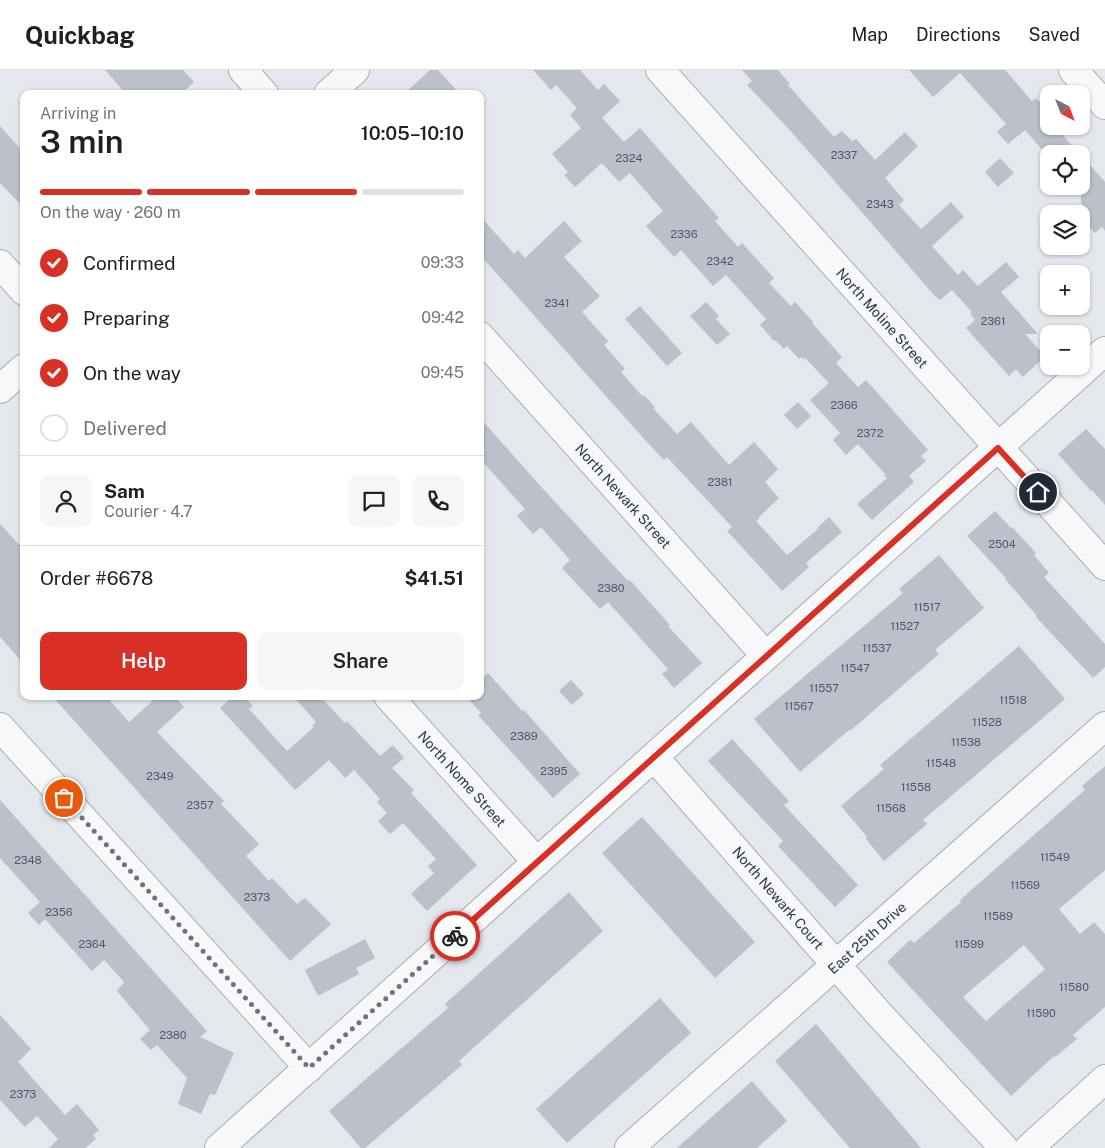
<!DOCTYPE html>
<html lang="en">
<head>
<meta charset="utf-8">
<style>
	:root { --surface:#fff; --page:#f6f6f6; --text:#202124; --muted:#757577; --line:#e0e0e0; --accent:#d93025 }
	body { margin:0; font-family:"Public Sans",sans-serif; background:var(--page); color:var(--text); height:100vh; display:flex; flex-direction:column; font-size:19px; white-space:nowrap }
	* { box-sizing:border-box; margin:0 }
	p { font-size:16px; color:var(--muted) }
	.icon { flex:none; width:28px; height:28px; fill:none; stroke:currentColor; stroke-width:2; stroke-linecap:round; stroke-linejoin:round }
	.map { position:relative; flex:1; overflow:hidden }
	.sheet { position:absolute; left:20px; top:20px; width:464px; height:610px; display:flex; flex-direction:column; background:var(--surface); border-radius:10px; box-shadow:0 1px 4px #0004 }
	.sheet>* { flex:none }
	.needle { width:32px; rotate:138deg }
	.tools { position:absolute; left:1040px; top:15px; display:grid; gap:10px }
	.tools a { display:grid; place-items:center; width:50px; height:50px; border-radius:10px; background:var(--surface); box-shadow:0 1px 4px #0004; font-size:25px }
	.pin { position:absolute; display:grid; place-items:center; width:42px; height:42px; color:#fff; margin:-21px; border:2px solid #fff; border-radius:50%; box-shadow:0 1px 5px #0007 }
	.courier { position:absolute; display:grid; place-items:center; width:50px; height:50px; margin:-25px; border:4px solid #d93025; border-radius:50%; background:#fff; color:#222; box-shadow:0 1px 6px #0007 }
	.headline em { font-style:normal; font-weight:600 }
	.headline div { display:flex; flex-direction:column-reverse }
	.headline { display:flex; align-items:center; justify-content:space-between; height:85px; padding:0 20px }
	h1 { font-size:32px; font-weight:600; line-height:38px }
	.bar { display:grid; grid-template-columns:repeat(4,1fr); gap:8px 5px; align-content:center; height:60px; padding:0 20px }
	.bar i { height:6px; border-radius:4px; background:var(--line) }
	.bar .current { background:var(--accent) }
	.bar p { grid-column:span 4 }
	.line { display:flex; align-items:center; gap:12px; padding:0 20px; border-top:1px solid var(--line) }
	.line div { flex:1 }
	.round { display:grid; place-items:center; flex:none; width:52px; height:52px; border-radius:10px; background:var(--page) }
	ol { padding:0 20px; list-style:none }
	li { display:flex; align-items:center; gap:15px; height:55px }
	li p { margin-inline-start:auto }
	li .icon { padding:5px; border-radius:50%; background:var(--accent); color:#fff; stroke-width:4 }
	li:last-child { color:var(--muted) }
	li i { width:28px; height:28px; border:2px solid var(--line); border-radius:50% }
	.cta { display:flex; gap:10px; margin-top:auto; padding:10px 20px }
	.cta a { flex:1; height:58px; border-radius:10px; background:var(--accent); color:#fff; font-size:20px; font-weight:600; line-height:58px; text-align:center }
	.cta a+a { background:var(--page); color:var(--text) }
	header { display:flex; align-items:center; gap:30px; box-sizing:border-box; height:70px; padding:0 25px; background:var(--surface); border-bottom:1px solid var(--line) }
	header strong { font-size:24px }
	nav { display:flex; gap:28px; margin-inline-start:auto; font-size:18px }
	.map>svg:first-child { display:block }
	.building { fill:#bbc0ca; fill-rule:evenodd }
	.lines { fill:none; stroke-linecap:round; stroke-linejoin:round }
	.minor-casing { stroke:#a9aeb7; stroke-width:30 }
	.minor { stroke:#f7f8fa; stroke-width:28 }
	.done { stroke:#6c737f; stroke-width:5; stroke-dasharray:0 9 }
	.route { stroke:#d93025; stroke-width:6 }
	.labels { text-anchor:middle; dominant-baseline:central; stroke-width:4; stroke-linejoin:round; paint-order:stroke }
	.number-label { font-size:11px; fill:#4f5766 }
	.street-label { font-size:14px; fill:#2b3445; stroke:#f4f6f9 }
</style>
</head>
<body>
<header>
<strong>Quickbag</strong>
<nav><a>Map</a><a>Directions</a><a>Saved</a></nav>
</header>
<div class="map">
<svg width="1105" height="1078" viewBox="0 0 1105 1078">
	<rect width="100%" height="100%" fill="#e4e7ec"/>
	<!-- building -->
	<g class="building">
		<path d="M105,0H183L194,12L181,24H126Z"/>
		<path d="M430,0H438L460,24H404Z"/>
		<path d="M533,0H580L598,20L604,14L620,31L602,48L624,72L640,58L719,148L715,151L738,177L742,173L774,208L769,213L791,236L795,232L813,252L812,253L842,287L836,293L858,317L866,310L928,380L921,386L926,391L909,406L914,412L872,450L857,434L887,408L884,405L885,404L858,374L846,385L833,370L840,363L810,330L829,313L805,288L803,289L801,287L799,289L787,276L784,279L775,270L774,271L760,255L766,249L726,205L713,216L681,180L674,187L646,156L663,141L630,103L619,112L602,93L575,117L564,105L568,102L552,84L581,58L570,45L577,38L556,15L551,20Z"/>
		<path d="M742,0H778L790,14L788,15L834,67L842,61L852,71L856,69L875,90L905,62L918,76L885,108L904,130L899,135L921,159L951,132L964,147L932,176L958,205L963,200L978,216L1006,192L1019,207L1001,222L1038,264H1025L1045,286L1023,307L1016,299L1009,306L966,258L975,250L970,244L972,242L952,220L940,230L934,225L832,108L786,56L747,15L752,11Z"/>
		<path d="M909,0H1005L1032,31L1036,28L1048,41L1044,45L1049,49V56H1055L1079,84H1046L1025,60L1008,74L997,62L1006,54L960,3L933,27Z"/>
		<path d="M0,56L24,83V138L0,113Z"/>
		<path d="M1081,85L1105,112V161L1102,157L1095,163L1082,149L1089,143L1081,133Z"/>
		<path d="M1000,88L1014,103L998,117L985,102Z"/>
		<path d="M480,146L514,184L518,180L525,188L564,151L582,171L564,187L600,226L582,242L608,271L604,275L625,299L621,302L642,326L644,325L655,337L653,338L677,364L691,352L729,395L754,372L778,399L765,412L779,428L758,448L759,449L756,451L787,485L818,459L817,458L829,447L842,462L806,493L809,497L782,521L727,461L732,457L667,387L664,390L646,371L480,185Z"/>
		<path d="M706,232L719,246L716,249L730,264L717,275L690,246Z"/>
		<path d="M640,236L682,283L667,296L625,249Z"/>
		<path d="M798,332L811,346L797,359L784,345Z"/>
		<path d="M480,348L535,410L628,511L630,510L670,555L668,556L702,593L674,618L662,604L668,599L608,532L600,539L562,498L570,490L541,457L533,464L517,446L525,439L480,389Z"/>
		<path d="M1086,359L1105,379V435L1092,420L1091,421L1058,384Z"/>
		<path d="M995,441L1011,458L1012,457L1036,483L1034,485L1049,503L1044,507L1105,574V597L1093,608L1036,547L1037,546L1005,509L1006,508L967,466Z"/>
		<path d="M0,454L24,480V594L0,567Z"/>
		<path d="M939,485L984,538L935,580L939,584L850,661L849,660L800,702L754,649L903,523L899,519Z"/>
		<path d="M1019,576L1065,629L923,750L927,754L884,791L866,769L867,767L841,736L884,699L880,695Z"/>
		<path d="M488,603L522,641L524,640L580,704L553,728L478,645L481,643L466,626H480V611Z"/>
		<path d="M571,610L584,624L572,635L559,621Z"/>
		<path d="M52,626H106L129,652L158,626H174L184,637L157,662L224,731L221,734L259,774L246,786L269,811L272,808L297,834L305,828L331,854L290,891Z"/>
		<path d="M233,626H244L253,636L249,639L287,681L314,657L312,656L316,652L293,626H320L345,653L347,651L380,686L393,675L404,688L392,698L414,720L411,723L477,795L427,841L411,824L434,803L428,796L436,789L403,753L390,764L378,751L387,743L377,732L380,729L354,700L345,708L329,690L295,720L220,638Z"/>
		<path d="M732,669L789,731L784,735L858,815L835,837L778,776L783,771L708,691Z"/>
		<path d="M1105,696V800L1059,839L1080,864L1094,852L1105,864V937L1073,965L1077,969L1055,987L1054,986L1011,1026L887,892L910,870L914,873L961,832L960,830L1085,720L1082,716ZM1024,875L1045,899L986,951L963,927Z"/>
		<path d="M0,730L207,961L200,967L234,983L215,1025L210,1024L201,1044L178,1034L187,1008L157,975L151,980L140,969L150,960L117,921L124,912L104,890L92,901L45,849L39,855L28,843L40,832L0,788Z"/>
		<path d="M642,747L755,872L715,908L602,783Z"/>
		<path d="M569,822L603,861L459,991L462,995L365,1078H361L329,1041L448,938L445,934Z"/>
		<path d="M365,869L375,888L356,898L359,904L318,926L305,900Z"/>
		<path d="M660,928L691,963L567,1073L536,1039Z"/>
		<path d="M0,945L31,979L18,992L65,1045L77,1034L99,1060L93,1065L96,1069L85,1078H49L58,1069L37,1046L25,1057L0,1030Z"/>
		<path d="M816,954L921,1078H850L775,991Z"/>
		<path d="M752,1011L787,1051L757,1078H677Z"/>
	</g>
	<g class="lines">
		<!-- minor casing -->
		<g class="minor-casing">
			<g id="minor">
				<path d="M243,0L264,24"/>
				<path d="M660,0L1105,496"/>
				<path d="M1073,0L1105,35"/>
				<path d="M328,24L355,0"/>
				<path d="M0,194L24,221"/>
				<path d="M480,266L766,586"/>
				<path d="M0,319L24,298"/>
				<path d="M388,626L537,792"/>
				<path d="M0,657L309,998"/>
				<path d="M654,687L879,944L1004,1078"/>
				<path d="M219,1078L1105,281"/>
				<path d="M629,1078L1105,656"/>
				<path d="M1029,1078L1105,1009"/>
			</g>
		</g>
		<!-- minor -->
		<use href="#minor" class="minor"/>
	</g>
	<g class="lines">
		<!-- done -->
		<path class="done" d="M64,728L309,998L455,866"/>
		<!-- route -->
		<path class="route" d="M455,866L998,378L1038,422"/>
	</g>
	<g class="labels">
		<!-- number labels -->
		<g class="number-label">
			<text x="844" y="85">2337</text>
			<text x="629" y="88">2324</text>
			<text x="880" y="134">2343</text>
			<text x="684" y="164">2336</text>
			<text x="720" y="191">2342</text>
			<text x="557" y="233">2341</text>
			<text x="993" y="251">2361</text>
			<text x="844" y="335">2366</text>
			<text x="870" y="363">2372</text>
			<text x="720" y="412">2381</text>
			<text x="1002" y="474">2504</text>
			<text x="611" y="518">2380</text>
			<text x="927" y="537">11517</text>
			<text x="905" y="556">11527</text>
			<text x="877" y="578">11537</text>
			<text x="855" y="598">11547</text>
			<text x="824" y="618">11557</text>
			<text x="1013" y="630">11518</text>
			<text x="799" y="636">11567</text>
			<text x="987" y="652">11528</text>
			<text x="524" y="666">2389</text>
			<text x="966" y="672">11538</text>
			<text x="941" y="693">11548</text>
			<text x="554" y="701">2395</text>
			<text x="160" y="706">2349</text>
			<text x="916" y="717">11558</text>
			<text x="200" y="735">2357</text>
			<text x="891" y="738">11568</text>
			<text x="1055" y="787">11549</text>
			<text x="28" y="790">2348</text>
			<text x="1025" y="815">11569</text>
			<text x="257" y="827">2373</text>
			<text x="59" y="842">2356</text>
			<text x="998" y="846">11589</text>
			<text x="92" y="874">2364</text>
			<text x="969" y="874">11599</text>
			<text x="1074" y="917">11580</text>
			<text x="1041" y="943">11590</text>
			<text x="173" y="965">2380</text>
			<text x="23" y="1024">2373</text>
		</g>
		<!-- street labels -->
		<g class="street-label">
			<text transform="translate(882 248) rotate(48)">North Moline Street</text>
			<text transform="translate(623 426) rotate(48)">North Newark Street</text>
			<text transform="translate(462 709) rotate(48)">North Nome Street</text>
			<text transform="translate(778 828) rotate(49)">North Newark Court</text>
			<text transform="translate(867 868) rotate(-42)">East 25th Drive</text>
		</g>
	</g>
</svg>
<div class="tools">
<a><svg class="needle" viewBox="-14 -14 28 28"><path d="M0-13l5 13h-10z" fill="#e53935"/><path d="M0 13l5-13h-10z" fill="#757577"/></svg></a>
<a><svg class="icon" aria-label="locate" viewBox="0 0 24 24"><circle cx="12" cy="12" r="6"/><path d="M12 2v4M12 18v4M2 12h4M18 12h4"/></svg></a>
<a><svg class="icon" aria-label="layers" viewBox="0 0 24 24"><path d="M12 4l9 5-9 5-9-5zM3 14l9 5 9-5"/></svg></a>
<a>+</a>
<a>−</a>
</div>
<div class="pin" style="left:64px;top:728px;background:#ea580c"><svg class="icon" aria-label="bag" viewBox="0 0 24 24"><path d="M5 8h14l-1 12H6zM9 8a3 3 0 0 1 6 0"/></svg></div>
<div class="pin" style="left:1038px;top:422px;background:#1f2937"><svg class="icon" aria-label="home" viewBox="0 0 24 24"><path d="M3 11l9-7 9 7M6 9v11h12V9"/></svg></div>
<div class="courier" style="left:455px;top:866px"><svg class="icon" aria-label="bike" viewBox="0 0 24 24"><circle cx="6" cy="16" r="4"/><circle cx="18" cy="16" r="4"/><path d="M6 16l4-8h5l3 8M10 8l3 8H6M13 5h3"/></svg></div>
<section class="sheet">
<div class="headline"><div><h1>3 min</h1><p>Arriving in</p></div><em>10:05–10:10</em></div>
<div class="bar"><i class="current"></i><i class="current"></i><i class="current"></i><i></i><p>On the way · 260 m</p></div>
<ol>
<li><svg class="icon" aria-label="check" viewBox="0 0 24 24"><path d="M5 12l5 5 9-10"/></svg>Confirmed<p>09:33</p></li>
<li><svg class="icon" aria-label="check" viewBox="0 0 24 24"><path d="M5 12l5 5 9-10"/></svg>Preparing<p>09:42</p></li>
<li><svg class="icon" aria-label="check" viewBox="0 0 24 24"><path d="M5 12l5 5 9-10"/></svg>On the way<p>09:45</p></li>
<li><i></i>Delivered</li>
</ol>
<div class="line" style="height:90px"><a class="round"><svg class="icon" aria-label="person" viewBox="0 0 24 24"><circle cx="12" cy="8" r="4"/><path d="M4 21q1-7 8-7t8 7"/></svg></a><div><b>Sam</b><p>Courier · 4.7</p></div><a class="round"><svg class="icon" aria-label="chat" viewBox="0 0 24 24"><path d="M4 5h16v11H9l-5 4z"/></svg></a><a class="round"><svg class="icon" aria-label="phone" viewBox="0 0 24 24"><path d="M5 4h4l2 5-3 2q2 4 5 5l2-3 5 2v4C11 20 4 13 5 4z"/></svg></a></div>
<div class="line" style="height:65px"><div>Order #6678</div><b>$41.51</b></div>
<div class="cta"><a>Help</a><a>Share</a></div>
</section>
</div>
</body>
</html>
